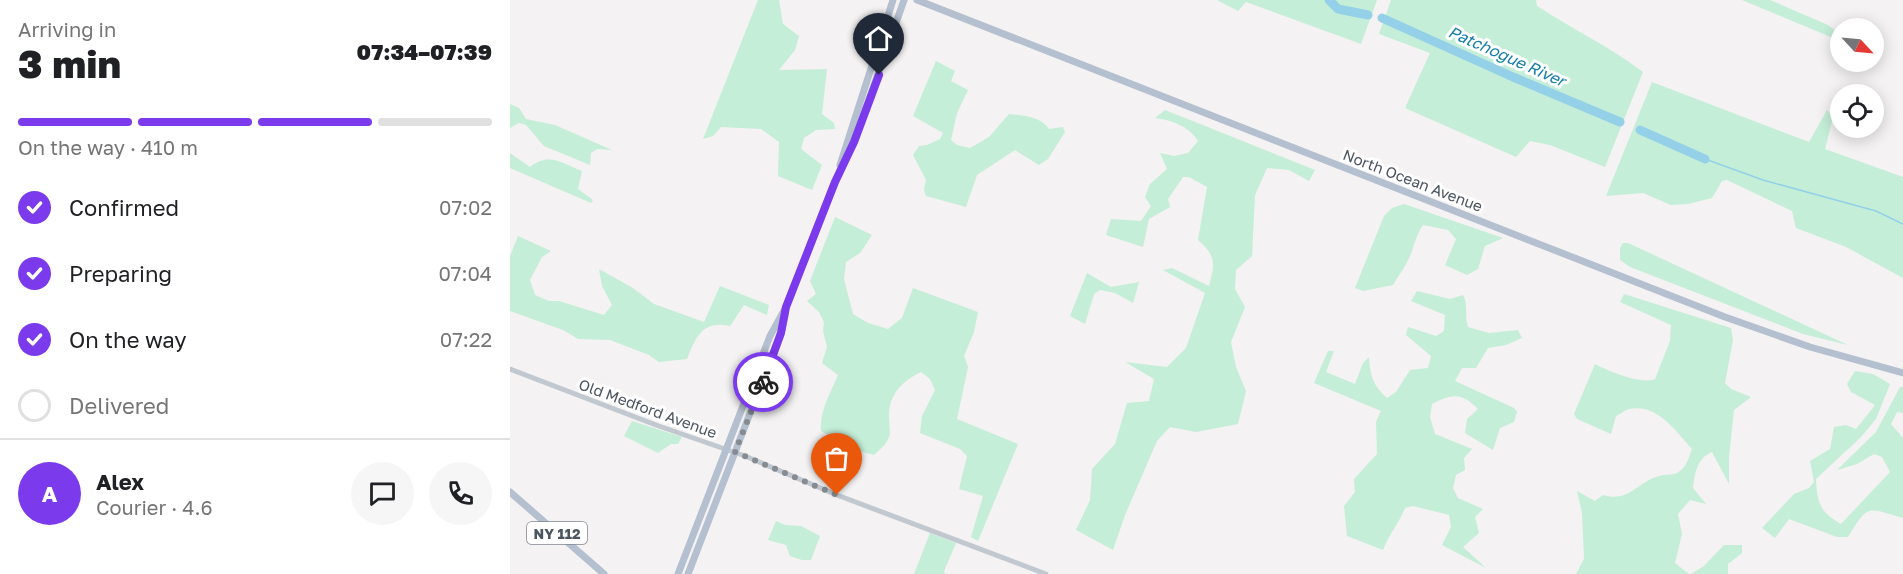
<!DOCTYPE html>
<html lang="en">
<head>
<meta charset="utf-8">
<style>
	:root { --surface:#fff; --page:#f6f6f6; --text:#202124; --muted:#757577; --line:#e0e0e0; --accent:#7c3aed }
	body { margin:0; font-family:"Golos Text",sans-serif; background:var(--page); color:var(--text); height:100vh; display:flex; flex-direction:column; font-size:22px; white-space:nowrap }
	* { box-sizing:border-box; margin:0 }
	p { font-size:20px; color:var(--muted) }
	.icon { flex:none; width:33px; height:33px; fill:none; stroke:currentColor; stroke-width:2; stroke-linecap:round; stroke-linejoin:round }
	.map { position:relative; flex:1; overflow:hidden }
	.drawer { display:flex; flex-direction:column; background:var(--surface); width:510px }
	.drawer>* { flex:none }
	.needle { width:39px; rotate:116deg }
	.tools { position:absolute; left:1320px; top:18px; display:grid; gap:12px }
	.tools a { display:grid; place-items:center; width:54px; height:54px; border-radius:50%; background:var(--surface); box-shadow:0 3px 15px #0003; font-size:30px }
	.pin { position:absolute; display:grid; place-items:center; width:51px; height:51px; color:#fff; margin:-62px -26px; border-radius:50% 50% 50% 0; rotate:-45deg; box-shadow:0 0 6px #0007 }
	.pin .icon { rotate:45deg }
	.courier { position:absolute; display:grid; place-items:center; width:60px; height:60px; margin:-30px; border:4px solid #7c3aed; border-radius:50%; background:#fff; color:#222; box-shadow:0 2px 8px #0007 }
	.head em { font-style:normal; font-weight:800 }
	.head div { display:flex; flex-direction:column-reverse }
	.head { display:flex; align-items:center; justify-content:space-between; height:102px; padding:0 18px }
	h1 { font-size:39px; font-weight:800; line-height:45px }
	.bar { display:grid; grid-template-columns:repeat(4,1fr); gap:9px 6px; align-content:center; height:72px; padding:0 18px }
	.bar i { height:8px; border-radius:4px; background:var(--line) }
	.bar .active { background:var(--accent) }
	.bar p { grid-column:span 4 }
	.line { display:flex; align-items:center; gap:15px; padding:0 18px; border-top:2px solid var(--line) }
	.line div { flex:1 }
	.round { display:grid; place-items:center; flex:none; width:63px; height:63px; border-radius:32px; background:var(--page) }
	ol { padding:0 18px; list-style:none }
	li { display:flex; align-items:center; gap:18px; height:66px }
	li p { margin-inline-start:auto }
	li .icon { padding:6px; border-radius:50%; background:var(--accent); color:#fff; stroke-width:4 }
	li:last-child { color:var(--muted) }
	li i { width:33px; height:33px; border:3px solid var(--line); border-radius:50% }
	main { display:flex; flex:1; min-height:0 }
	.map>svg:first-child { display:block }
	.green { fill:#c4eed8 }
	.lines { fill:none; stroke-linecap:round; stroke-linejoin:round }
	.stream { stroke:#94d1e9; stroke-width:1.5 }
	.river { stroke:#94d1e9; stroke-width:9 }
	.minor { stroke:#c1c8d0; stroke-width:5 }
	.major { stroke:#b4bfcf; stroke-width:7 }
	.done { stroke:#868b92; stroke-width:6; stroke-dasharray:0 10.8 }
	.route { stroke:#7c3aed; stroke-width:8 }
	.labels { text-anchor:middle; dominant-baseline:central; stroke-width:6; stroke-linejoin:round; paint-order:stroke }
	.shield { fill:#fff; stroke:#81878f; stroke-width:1.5 }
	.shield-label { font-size:14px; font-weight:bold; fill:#4b545f }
	.street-label { font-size:15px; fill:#4b545f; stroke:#fff }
	.water-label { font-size:16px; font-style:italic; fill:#147ea9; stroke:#fff }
</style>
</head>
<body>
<main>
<section class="drawer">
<div class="head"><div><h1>3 min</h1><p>Arriving in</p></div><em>07:34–07:39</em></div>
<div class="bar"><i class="active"></i><i class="active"></i><i class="active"></i><i></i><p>On the way · 410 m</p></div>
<ol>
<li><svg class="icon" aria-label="check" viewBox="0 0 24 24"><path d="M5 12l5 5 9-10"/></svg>Confirmed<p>07:02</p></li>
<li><svg class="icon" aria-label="check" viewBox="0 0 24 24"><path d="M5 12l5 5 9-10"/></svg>Preparing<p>07:04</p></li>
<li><svg class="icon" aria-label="check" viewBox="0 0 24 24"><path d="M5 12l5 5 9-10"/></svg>On the way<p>07:22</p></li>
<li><i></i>Delivered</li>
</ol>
<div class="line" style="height:108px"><b class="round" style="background:var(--accent);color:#fff">A</b><div><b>Alex</b><p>Courier · 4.6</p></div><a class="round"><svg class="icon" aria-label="chat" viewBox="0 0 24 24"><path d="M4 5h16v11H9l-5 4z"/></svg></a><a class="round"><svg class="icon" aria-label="phone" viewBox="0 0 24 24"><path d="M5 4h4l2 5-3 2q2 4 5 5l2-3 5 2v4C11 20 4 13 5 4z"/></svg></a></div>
</section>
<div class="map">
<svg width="1393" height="574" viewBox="0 0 1393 574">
	<rect width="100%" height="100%" fill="#f4f2f2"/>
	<!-- green -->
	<g class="green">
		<path d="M248,0H269L273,24L289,36L285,50L269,70L317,69L312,114L324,123L325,129L306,130L294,138L291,149L312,165L302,190L268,176L269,142L251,129L211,127L203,136L193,139Z"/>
		<path d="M707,0H867L851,44L736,2L728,11Z"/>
		<path d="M881,0H1026L1027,6C1062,29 1099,46 1133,72L1095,167L1040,145L1020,141L1006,157L895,108L920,53L869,34Z"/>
		<path d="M1232,0H1260L1318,25L1330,34L1328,40Z"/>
		<path d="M426,61L445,71L441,81L458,90L447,113L441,140L447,145L460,148L479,137L499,114C514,116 530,116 539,129L553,127L555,132L538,159L529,165L505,150L467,175L456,207L416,196L414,190L416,180L403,155L409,146L417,145L430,139L433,133L403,116Z"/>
		<path d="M1142,82L1299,142L1317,110L1323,117L1315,149L1393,177V278L1336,247L1286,228L1282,211L1217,180L1212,181L1202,198L1178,204L1161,205L1133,193L1096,196Z"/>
		<path d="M0,104L9,108L16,119L45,125L102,150L87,149L81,153L80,165L34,146L16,125L9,123L0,128Z"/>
		<path d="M655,110L805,170L799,181L779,170L757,168L745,195L742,256L726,270L725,289L735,307L721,342L726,367L736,391L728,424L686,432L660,427L647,441L615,515L603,550L566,530L580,500L582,469L605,444L617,403L639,401L644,379L615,362L657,367L676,348L695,293L653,270L662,268L699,286C705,264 706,255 688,240L697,187L679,177H673L658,199L660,207L639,219L633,247L596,235L601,219L631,221L641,206L635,197L640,184L657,169L650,153L664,156L678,153L688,141C679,126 661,120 645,118Z"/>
		<path d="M0,153L20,167C39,152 51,163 72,171L68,189L83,200L81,203L0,168Z"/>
		<path d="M894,204L993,238L975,246L968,269L957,275L935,265L946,239L938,230L913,225C904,238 904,251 896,264C892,272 887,277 883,285L853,291L845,288L874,216L882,208Z"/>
		<path d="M325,217L362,235L350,253L336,262L334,279L343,314L358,323L378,329L392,318L403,288L468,312L464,332L454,356L458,367L447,419L508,444L468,541L461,537L473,496L449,489L457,456L450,449L410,433L412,416L425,390L420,379L411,372C392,381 378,395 379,418C379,424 381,432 379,437C377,444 369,450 364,455L345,450L311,431C309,412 321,392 328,375L312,363L317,347L313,331L314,322L309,312L297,301L306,294L300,281Z"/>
		<path d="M8,236L41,251L32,257L20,280L25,295L39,301H49L94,315L102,305L92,286L89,269L123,288L144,304L194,322L210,286L259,305L257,315L234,305L220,326C192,320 186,337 177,359L149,362L139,355L100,340L68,339L53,330L0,311V256Z"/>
		<path d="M1113,243H1118L1338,345L1293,334L1120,267L1110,260V248Z"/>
		<path d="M577,273L601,287L629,282L623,303L605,293L590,290L584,294L575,324L560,316Z"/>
		<path d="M907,291L940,299L953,295C959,307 954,315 958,327L979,333L1008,330L1012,338L996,345L978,348L966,368H952L945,381L1004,408L1007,412L1004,422L990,428L983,450L955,433L957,419L968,409C952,392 941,394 922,404L920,417L925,434L962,449L954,458L955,470L946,475L943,488L948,498L973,509L965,517L969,533L953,547L976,568L932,545L941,527L939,515L903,506L895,508C889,523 879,534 873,550L837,536L834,506L845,492L844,479L867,454L866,422L871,411L804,383L818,351H824L816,372L845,384L853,363L859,357C860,375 863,386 877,398L886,392L900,370L918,368L921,356L896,335L898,327L926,336L934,331L935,315L901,301Z"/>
		<path d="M1114,294L1221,328L1223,340L1215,383L1221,389L1241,397L1224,410L1219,457V484L1202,452C1187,458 1185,473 1183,488L1196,504L1180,500L1168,514L1172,534L1165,563L1179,574H1066L1074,559L1072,513L1067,491L1085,501L1093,495C1119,503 1127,482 1149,476C1157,473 1164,477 1171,470C1177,466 1179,456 1182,449C1166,431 1147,403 1119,409C1115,410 1110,414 1106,416L1101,434L1067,419L1064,414L1085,364C1098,371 1132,385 1145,379L1160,341L1161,325L1110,302Z"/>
		<path d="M1345,371L1363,374L1380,384L1366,419L1351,437L1306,479C1307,503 1310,512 1331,524L1380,472L1372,457L1364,454L1347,464L1327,470L1366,432L1390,387H1393V413L1387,412L1381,424L1393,438V518C1357,508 1359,503 1338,537H1327L1279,519L1265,538L1252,528L1284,494L1299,488L1304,482L1300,461L1320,449L1324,427L1336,425L1346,429L1365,405L1341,392L1337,384Z"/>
		<path d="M122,421L172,437L168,444H161L148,453L114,436Z"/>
		<path d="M266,521L275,525L291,526L310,536L301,560H292L280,556L276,545L258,540Z"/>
		<path d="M420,533L446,543L434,571L435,574H404Z"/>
		<path d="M1214,545H1232V553L1218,564V574H1181L1194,566Z"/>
	</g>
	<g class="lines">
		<!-- stream -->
		<path class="stream" d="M1195,159L1253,180L1366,211L1393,224"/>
		<!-- river -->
		<g class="river">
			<path d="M819,0L828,9L858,15"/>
			<path d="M872,18L1003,77L1110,122"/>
			<path d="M1130,130L1195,159"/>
		</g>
		<!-- minor -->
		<path class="minor" d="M0,369L146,425L235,456L327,495L536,574"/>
		<!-- major -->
		<g class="major">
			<path d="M407,0L1215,317L1300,347L1393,373"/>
			<path d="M330,165L383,0"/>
			<path d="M0,492L94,574"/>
			<path d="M168,574L260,336L276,307L325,182L344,142L394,0"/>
			<path d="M178,574L271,333L275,315"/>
		</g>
	</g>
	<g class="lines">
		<!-- done -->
		<path class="done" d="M253,382L225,452L327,495"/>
		<!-- route -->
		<path class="route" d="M253,382L271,333L276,307L325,182L344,142L369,75"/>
	</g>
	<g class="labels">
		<!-- shield labels -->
		<rect class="shield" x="17" y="522" width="60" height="22" rx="4.5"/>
		<g class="shield-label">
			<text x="47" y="533">NY 112</text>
		</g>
		<!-- street labels -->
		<g class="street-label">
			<text transform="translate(903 180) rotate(21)">North Ocean Avenue</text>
			<text transform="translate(138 408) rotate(20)">Old Medford Avenue</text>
		</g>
		<!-- water labels -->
		<g class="water-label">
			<text transform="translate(997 56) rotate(24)">Patchogue River</text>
		</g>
	</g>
</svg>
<div class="tools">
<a><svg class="needle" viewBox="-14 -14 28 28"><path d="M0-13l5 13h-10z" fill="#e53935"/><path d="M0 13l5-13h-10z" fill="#757577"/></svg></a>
<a><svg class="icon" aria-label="locate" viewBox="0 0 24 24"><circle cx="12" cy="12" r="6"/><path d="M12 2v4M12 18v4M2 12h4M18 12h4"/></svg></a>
</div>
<div class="pin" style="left:327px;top:495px;background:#ea580c"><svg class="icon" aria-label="bag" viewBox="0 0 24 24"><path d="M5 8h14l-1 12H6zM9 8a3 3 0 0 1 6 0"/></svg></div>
<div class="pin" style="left:369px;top:75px;background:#1f2937"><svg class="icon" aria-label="home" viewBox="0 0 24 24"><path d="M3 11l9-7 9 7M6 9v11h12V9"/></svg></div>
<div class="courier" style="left:253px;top:382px"><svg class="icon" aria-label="bike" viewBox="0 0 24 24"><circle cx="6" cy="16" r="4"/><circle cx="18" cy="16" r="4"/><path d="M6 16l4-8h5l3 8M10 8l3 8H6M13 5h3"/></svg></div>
</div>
</main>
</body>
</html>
